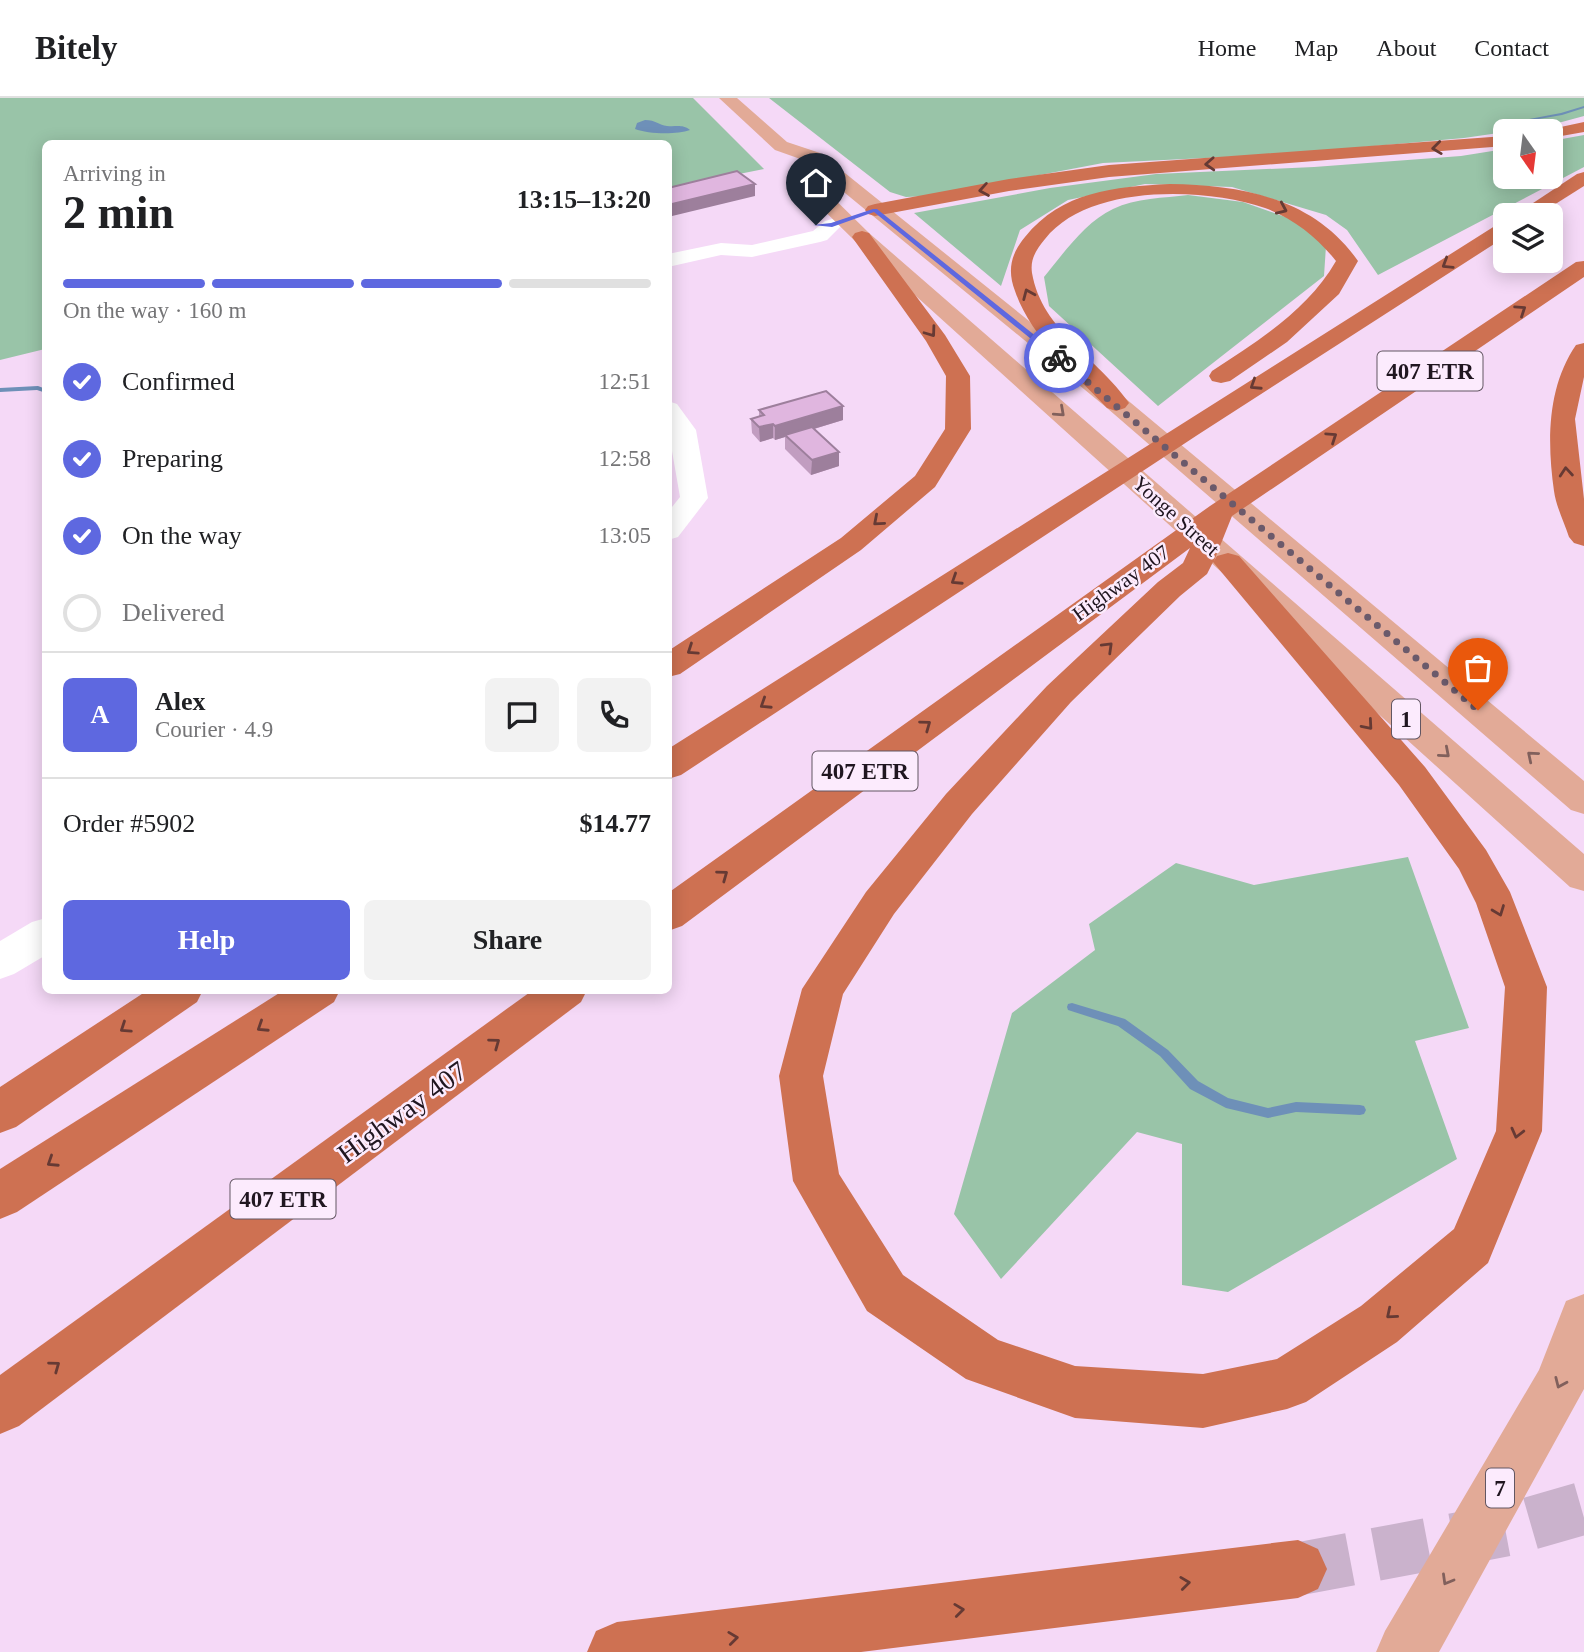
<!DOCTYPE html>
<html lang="en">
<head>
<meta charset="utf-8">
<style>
	:root { --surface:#fff; --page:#f2f2f2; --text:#202124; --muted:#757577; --line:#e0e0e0; --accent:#5e68e0 }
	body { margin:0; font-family:"Times New Roman",serif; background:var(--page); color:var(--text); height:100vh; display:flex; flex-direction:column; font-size:26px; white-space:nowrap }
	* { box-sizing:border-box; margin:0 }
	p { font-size:23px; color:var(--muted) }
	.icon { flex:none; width:38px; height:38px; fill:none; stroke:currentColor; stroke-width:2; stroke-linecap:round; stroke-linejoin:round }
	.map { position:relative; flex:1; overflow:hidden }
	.drawer { position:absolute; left:42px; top:42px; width:630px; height:854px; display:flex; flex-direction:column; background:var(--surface); border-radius:10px; box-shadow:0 4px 18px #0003 }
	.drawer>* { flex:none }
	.needle { width:46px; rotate:166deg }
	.buttons { position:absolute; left:1493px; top:21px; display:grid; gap:14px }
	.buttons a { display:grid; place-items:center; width:70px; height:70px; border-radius:10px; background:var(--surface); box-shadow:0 4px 18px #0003; font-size:35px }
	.pin { position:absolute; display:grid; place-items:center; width:60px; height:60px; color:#fff; margin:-72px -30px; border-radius:50% 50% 50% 0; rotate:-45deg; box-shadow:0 0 7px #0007 }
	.pin .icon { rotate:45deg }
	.courier { position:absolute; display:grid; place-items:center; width:70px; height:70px; margin:-35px; border:5px solid #5e68e0; border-radius:50%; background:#fff; color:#222; box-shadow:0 2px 9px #0007 }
	.overview em { font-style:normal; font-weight:700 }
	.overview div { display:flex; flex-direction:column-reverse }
	.overview { display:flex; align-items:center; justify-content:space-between; height:119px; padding:0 21px }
	h1 { font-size:46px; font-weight:700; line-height:52px }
	.bar { display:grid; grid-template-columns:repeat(4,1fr); gap:10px 7px; align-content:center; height:84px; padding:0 21px }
	.bar i { height:9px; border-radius:5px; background:var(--line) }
	.bar .current { background:var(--accent) }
	.bar p { grid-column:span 4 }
	.line { display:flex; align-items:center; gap:18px; padding:0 21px; border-top:2px solid var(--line) }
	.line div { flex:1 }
	.round { display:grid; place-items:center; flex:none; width:74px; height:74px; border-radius:10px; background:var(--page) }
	ol { padding:0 21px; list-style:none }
	li { display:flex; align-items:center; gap:21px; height:77px }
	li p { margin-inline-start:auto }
	li .icon { padding:7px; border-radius:50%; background:var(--accent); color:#fff; stroke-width:4 }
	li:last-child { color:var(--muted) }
	li i { width:38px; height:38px; border:4px solid var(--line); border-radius:50% }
	.primary-button { display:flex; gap:14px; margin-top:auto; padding:14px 21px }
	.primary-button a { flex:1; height:80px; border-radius:10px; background:var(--accent); color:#fff; font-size:28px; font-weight:700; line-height:80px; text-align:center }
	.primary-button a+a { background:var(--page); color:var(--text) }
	header { display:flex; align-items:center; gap:42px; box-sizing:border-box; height:98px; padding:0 35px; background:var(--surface); border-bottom:2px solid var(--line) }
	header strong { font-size:33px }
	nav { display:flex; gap:38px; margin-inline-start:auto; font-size:24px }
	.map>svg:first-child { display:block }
	.green { fill:#99c4a8 }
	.water { fill:#6e90b8 }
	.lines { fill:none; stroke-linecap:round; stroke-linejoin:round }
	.stream { fill:#6e90b8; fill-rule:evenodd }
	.highway-tunnel { stroke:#cab2cc; stroke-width:53; stroke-dasharray:53 26; stroke-linecap:butt }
	.minor { fill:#fff; fill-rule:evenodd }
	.major { fill:#e2aa97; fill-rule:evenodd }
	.highway { fill:#ce7152; fill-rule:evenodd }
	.wall { fill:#c19dc0 }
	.shaded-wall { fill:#9d7f9c }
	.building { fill:#e0b6df; stroke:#9d7f9c; stroke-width:2 }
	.oneway { stroke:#663a34 }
	.oneway2 { stroke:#81605c }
	.route { fill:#5e68e0 }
	.done { stroke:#6b5a6b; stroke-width:7; stroke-dasharray:0 12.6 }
	.labels { text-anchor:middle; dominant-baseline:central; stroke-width:5; stroke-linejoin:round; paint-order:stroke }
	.far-street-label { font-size:21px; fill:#201620; stroke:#fcebfd }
	.shield { fill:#fcebfd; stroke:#625662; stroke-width:2 }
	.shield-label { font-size:23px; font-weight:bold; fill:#201620 }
	.near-street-label { font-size:28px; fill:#201620; stroke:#fcebfd }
</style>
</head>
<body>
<header>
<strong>Bitely</strong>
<nav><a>Home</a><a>Map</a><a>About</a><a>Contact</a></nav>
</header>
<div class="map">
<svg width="1584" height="1554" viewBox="0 0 1584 1554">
	<rect width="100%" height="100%" fill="#f5d9f7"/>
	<!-- green -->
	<g class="green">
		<path d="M0,0H693L764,71L669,90L668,46H46L45,251L0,262Z"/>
		<path d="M769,0H1584V18L1547,28L1464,40L1286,56L1103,65L928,98L906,99L890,94Z"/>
		<path d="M1584,37V69L1378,177L1347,132L1326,117L1232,89L1145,86L1068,102L1020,132L1001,188L914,115L1050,90L1156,76L1314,69L1461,58L1505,51V79H1550L1551,43Z"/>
		<path d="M1188,97L1243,104L1294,122L1326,148L1324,178L1158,308L1049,208L1044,179C1063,156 1085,124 1113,111C1136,100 1164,100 1188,97Z"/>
		<path d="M1408,759L1469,930L1415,943L1457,1061L1228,1194L1182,1187V1046L1137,1034L1001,1181L954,1116L1012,915L1095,852L1089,826L1176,765L1254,787Z"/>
	</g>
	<!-- water -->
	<path class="water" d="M645,22C656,22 659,27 667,28C677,29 682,26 690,32C676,37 648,36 635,31L637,25Z"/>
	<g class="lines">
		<!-- stream -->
		<g class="stream">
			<path d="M1584,8V10L1562,17L1521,24L1519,23L1561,15Z"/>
			<path d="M38,288L46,291V295L37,292L0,294V290Z"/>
			<path d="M1072,905L1125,921L1168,952L1198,983L1228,1000L1268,1010L1296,1004L1360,1007L1364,1008L1366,1012L1364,1016L1360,1017L1296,1014L1268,1020L1226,1010L1190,991L1160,958L1118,928L1068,912L1067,909L1068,906Z"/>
		</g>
		<!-- highway-tunnel -->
		<path class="highway-tunnel" d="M1298,1471L1511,1431L1584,1410"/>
		<!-- minor -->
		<g class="minor">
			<path d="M832,121L839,123L842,127L827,142L820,144L752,159L721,157L668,169V156L721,145L752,147L813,133L825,123Z"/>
			<path d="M668,303L677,306L696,332L708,400L678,439L668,442V414L680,399L668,330Z"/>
			<path d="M46,820V857L14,876L0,881V843L32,824Z"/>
		</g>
		<!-- major -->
		<g class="major">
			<path d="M719,0H737L787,44L820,55L1125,300L1584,683V716L1571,712L1107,310L806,63L775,52Z"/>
			<path d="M803,75L810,77L869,135L1584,756V793L1570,789L855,143L796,85L793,81L796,77Z"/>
			<path d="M1584,1196V1291L1439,1554H1376L1385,1533L1539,1272L1566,1203Z"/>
		</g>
		<!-- highway -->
		<g class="highway">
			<path d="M1584,24V34L1550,40V33H1542Z"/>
			<path d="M1505,38V48L1109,79L1009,93L875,118L868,116L865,112L868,108L875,106L1009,81L1109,67Z"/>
			<path d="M1584,74V88L1538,117H1515L1577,76Z"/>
			<path d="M1170,86C1242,87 1314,100 1358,163L1339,196L1287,244L1230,283L1221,285L1212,283L1209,278L1212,273C1259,242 1308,212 1336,163C1318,140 1293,120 1265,110C1204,89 1088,86 1045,141C1036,152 1030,161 1032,175C1042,233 1098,260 1129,305L1125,310L1116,313L1107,310C1074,275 1031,240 1015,193C1007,172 1011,156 1025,139C1062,93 1114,89 1170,86Z"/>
			<path d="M1505,124V139L1199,336L681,677L668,681V651L1498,126Z"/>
			<path d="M862,133L869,135L945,237L970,278L971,331L935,389L861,452L680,576L668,579V553L841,440L915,378L945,331L946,278L926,243L852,139L855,135Z"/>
			<path d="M1584,163V179L1232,418L1214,463L1217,458L1228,455L1239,458L1425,669L1486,752L1510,794L1547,889L1542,1033L1488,1165L1397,1244L1306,1304L1287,1311L1203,1330L1075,1320L966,1281L867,1213L793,1083L779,978L802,891L866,794L946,696L1047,588L1158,484L1183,465L1190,450L682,828L668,833V795L1210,408L1576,164ZM1213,464L1399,687L1459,771L1476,805L1505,889L1496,1033L1454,1131L1361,1208L1277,1261L1203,1276L1075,1268L998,1242L903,1177L839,1076L823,978L843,896L894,816L972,716L1071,604L1180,498L1207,476Z"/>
			<path d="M1584,245V279L1575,321L1584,401V448L1574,445L1569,439C1564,424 1556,408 1554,393C1547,344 1547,289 1576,247Z"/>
			<path d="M148,892H203L197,904L16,1029L0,1035V989Z"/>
			<path d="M284,892H340L334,904L17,1114L0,1121V1071Z"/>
			<path d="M533,892H587L581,904L19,1328L0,1336V1277Z"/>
			<path d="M1298,1442L1318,1451L1327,1471L1318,1491L1298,1500L861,1554H587L596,1533L617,1524Z"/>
		</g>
	</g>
	<!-- wall -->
	<path class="wall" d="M843,308V322L814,331L839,354V368L811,377L785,351V339L775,342L773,340L760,344L752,335L751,321L759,319V312Z"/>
	<!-- shaded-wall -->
	<g class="shaded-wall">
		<path d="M755,86V98L668,119V107Z"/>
		<path d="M843,308V322L787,339L785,337V339L775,342V328Z"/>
		<path d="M773,326V340L760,344L759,329Z"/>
		<path d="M839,354V368L811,377L812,362Z"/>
	</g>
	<!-- building -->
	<g class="building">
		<path d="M737,73L755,86L668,107V90Z"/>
		<path d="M826,293L843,308L775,328L773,326L759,329L751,321L764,317L759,312Z"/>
		<path d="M812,329L839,354L812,362L785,337Z"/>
	</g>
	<!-- one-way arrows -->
	<defs><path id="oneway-chevron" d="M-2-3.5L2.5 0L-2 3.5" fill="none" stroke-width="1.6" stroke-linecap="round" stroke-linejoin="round" transform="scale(1.75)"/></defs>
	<g class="oneway">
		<use href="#oneway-chevron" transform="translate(1437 50) rotate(173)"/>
		<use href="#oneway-chevron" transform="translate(1210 66) rotate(177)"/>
		<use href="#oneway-chevron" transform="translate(984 92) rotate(170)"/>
		<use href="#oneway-chevron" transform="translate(1282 111) rotate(24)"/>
		<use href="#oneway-chevron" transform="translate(1447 166) rotate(148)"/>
		<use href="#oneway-chevron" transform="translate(1028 196) rotate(-113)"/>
		<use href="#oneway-chevron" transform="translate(1521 212) rotate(-34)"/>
		<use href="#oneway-chevron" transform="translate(931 234) rotate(54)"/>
		<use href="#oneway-chevron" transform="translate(1255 287) rotate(147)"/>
		<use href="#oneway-chevron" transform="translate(1332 339) rotate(-34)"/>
		<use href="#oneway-chevron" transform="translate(1566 374) rotate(-95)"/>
		<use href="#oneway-chevron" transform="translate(878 423) rotate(139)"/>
		<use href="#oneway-chevron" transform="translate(956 482) rotate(147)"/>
		<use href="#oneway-chevron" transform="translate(1108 549) rotate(-44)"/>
		<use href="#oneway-chevron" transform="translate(692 552) rotate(146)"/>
		<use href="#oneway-chevron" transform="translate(765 606) rotate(147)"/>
		<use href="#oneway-chevron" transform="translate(926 627) rotate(-36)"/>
		<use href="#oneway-chevron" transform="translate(1368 627) rotate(49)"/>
		<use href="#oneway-chevron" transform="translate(723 777) rotate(-36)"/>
		<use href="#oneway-chevron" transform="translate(1499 813) rotate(69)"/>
		<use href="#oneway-chevron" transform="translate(262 929) rotate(147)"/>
		<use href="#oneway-chevron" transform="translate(125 930) rotate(146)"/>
		<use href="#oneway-chevron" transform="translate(495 945) rotate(-36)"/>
		<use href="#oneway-chevron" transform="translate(1517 1035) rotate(104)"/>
		<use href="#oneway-chevron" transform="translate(52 1064) rotate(147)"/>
		<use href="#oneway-chevron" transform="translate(1391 1216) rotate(140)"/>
		<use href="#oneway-chevron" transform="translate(55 1268) rotate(-36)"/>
		<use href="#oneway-chevron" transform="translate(1185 1485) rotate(-7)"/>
		<use href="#oneway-chevron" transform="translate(959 1512) rotate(-7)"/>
		<use href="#oneway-chevron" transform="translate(733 1540) rotate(-7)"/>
	</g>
	<g class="oneway2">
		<use href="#oneway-chevron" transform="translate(1060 314) rotate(42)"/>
		<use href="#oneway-chevron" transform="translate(1445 655) rotate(41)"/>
		<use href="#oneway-chevron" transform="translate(1532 658) rotate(-140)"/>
		<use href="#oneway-chevron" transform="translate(1560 1285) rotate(114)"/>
		<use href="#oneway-chevron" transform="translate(1447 1482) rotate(120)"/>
	</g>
	<!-- route -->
	<path class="route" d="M873,111H877L1062,259V262H1057L874,114L832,129L813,127L831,125Z"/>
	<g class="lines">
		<!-- done -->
		<path class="done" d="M1059,260L1478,612"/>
	</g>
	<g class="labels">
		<!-- far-street labels -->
		<g class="far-street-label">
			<text transform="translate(1176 418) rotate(42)">Yonge Street</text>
			<text transform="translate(1121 485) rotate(-36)">Highway 407</text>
		</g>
		<!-- shield labels -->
		<g class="shield">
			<rect x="1377.5" y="253.5" width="105" height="39" rx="5"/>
			<rect x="1392" y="601.5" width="28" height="39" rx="5"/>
			<rect x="812.5" y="653.5" width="105" height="39" rx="5"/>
			<rect x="230.5" y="1081.5" width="105" height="39" rx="5"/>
			<rect x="1486" y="1370.5" width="28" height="39" rx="5"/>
		</g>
		<g class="shield-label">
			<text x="1430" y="273">407 ETR</text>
			<text x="1406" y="621">1</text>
			<text x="865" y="673">407 ETR</text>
			<text x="283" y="1101">407 ETR</text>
			<text x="1500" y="1390">7</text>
		</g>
		<!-- near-street labels -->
		<g class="near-street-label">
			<text transform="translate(402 1014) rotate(-36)">Highway 407</text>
		</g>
	</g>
</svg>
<div class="buttons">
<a><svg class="needle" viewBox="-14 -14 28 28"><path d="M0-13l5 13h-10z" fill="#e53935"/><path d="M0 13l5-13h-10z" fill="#757577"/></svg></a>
<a><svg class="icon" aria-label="layers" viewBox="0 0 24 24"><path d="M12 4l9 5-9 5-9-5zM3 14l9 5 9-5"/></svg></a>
</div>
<div class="pin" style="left:1478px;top:612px;background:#ea580c"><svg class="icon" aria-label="bag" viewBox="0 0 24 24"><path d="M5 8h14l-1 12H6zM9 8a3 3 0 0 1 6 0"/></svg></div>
<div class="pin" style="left:816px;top:127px;background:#1f2937"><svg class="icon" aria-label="home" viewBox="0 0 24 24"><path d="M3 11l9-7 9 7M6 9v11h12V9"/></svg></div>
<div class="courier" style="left:1059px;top:260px"><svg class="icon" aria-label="bike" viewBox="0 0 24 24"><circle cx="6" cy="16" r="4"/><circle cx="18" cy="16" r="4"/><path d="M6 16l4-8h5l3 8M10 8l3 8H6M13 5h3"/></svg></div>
<section class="drawer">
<div class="overview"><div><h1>2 min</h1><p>Arriving in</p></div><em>13:15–13:20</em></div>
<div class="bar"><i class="current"></i><i class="current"></i><i class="current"></i><i></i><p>On the way · 160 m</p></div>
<ol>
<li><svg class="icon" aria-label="check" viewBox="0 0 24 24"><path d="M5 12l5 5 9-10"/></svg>Confirmed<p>12:51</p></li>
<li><svg class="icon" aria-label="check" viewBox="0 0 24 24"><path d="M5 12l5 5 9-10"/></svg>Preparing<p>12:58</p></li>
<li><svg class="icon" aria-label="check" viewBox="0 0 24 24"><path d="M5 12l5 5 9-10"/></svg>On the way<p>13:05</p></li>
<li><i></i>Delivered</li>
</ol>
<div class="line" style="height:126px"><b class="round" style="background:var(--accent);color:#fff">A</b><div><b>Alex</b><p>Courier · 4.9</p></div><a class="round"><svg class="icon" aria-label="chat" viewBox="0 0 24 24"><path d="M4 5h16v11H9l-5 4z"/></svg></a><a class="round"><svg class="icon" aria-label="phone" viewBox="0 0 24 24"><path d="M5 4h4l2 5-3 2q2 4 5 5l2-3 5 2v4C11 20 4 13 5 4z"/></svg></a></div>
<div class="line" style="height:91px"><div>Order #5902</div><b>$14.77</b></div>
<div class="primary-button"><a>Help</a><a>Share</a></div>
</section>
</div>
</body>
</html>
